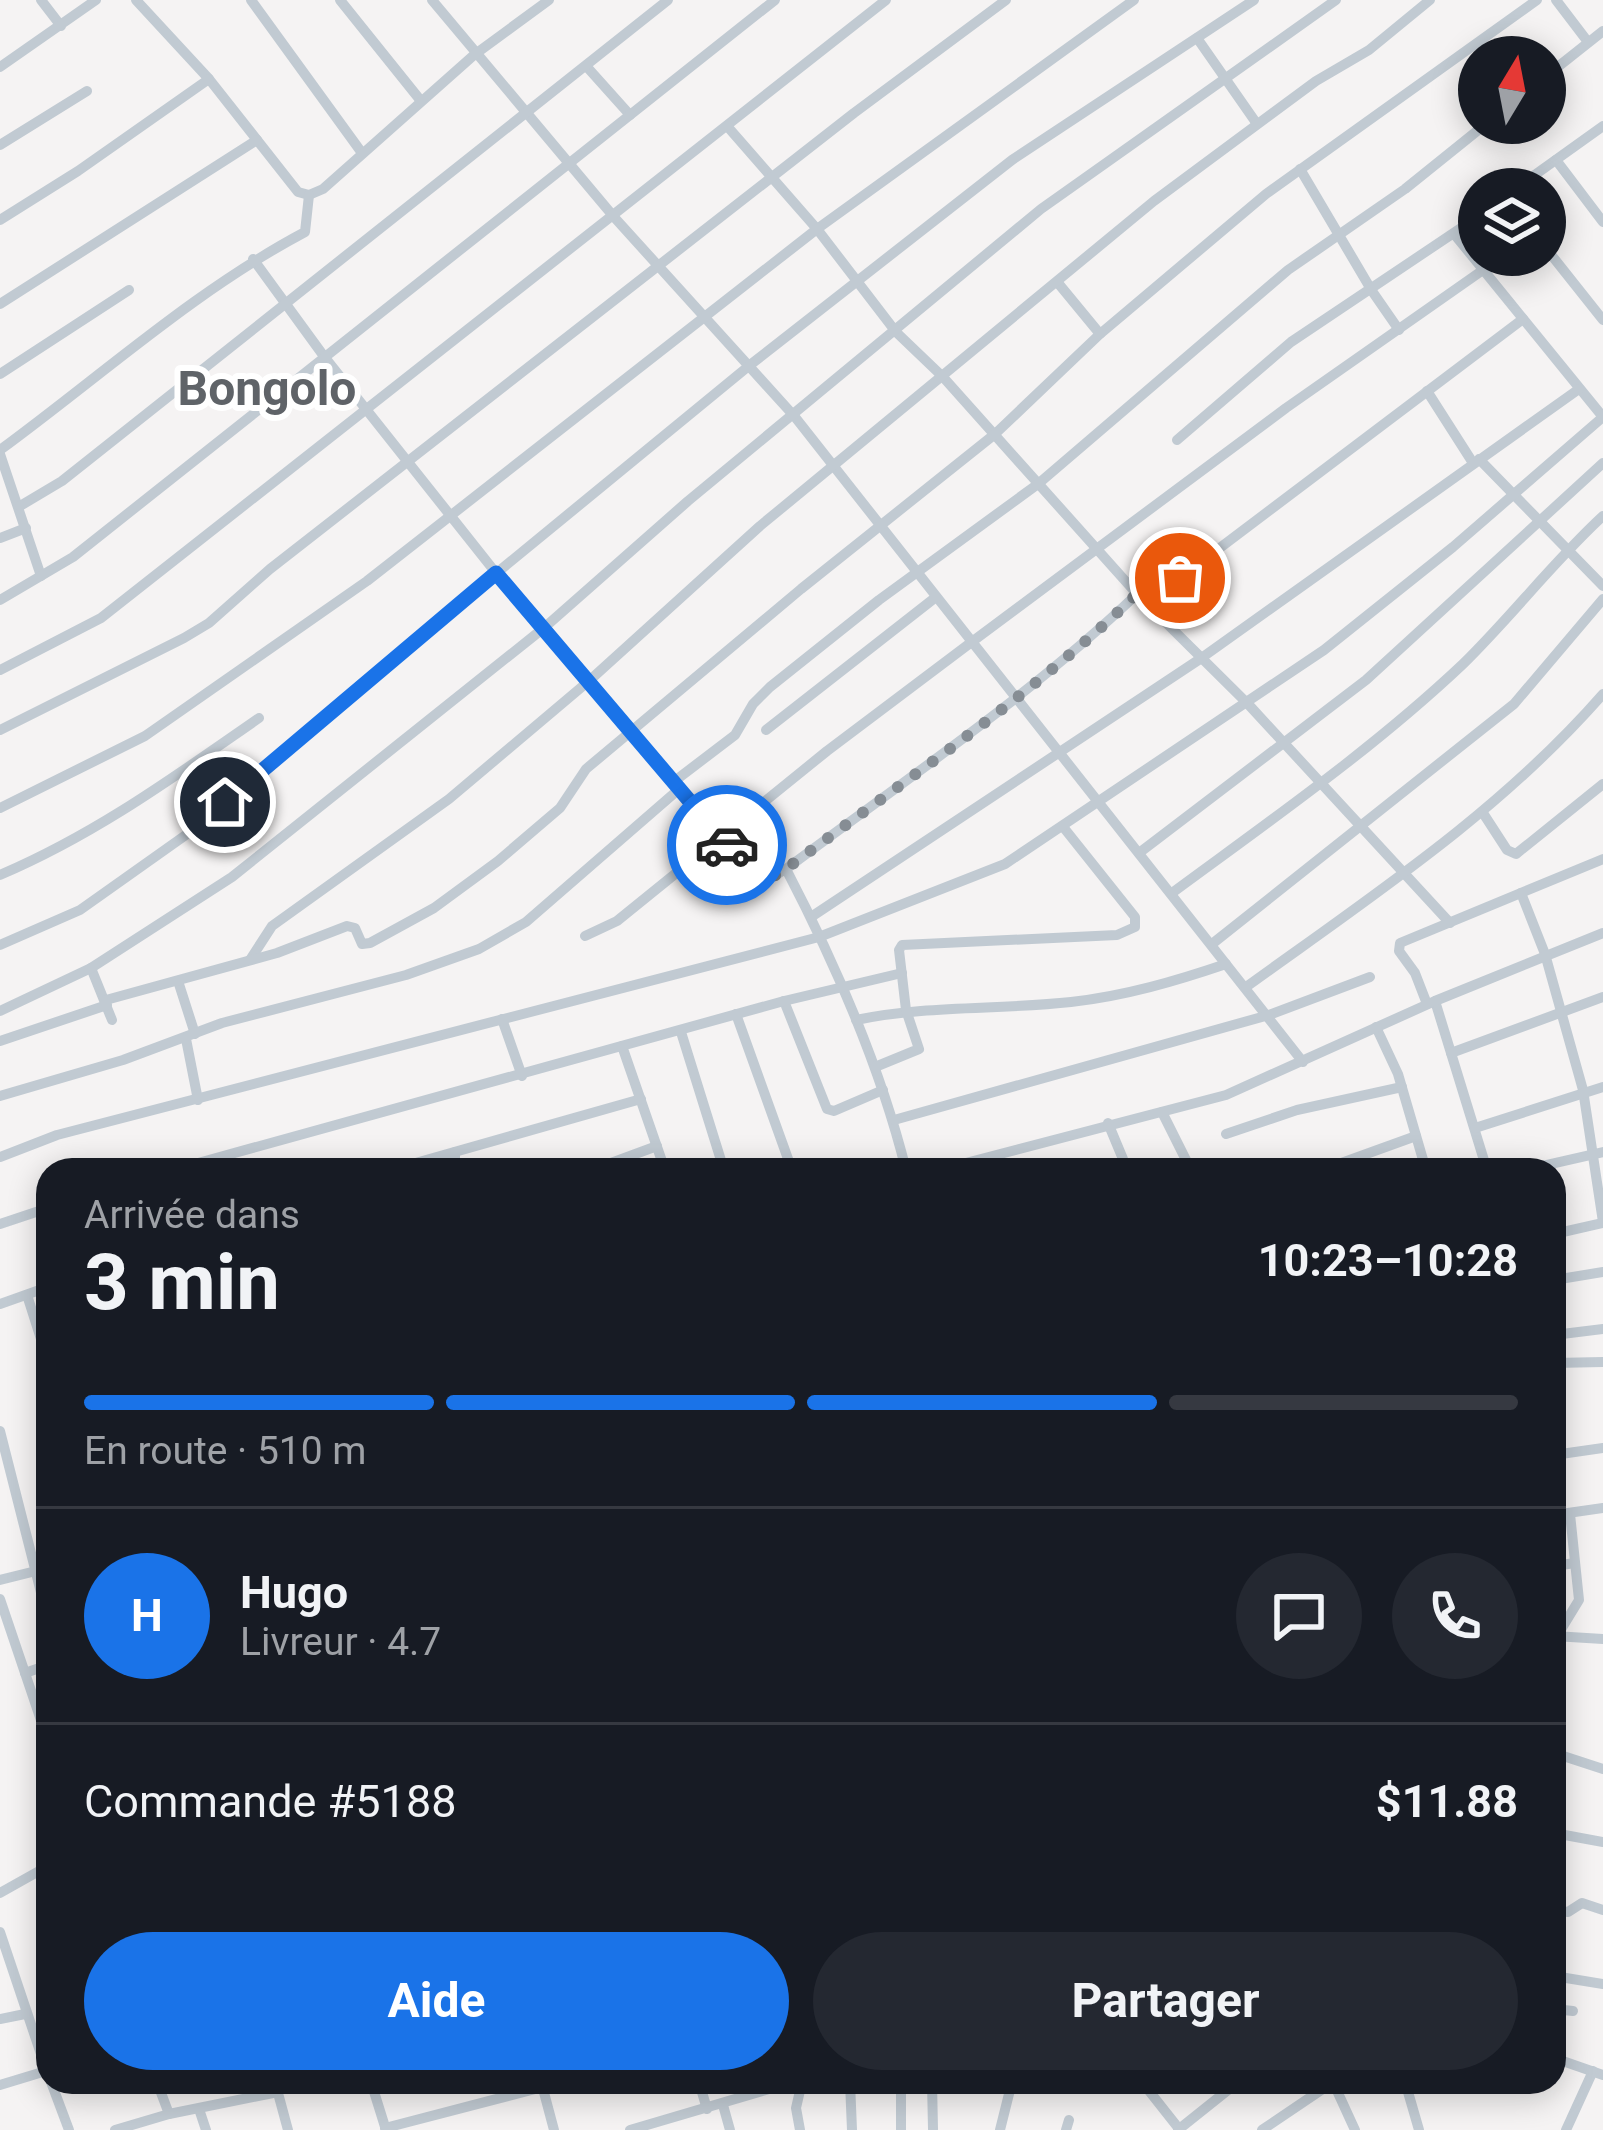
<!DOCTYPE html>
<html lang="fr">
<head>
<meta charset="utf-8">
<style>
	:root { --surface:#171b24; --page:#242831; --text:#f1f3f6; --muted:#9ea1a6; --line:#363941; --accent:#1a73e8 }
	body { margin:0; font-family:Roboto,sans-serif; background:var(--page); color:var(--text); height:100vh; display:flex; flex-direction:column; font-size:45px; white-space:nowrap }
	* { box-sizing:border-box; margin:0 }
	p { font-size:39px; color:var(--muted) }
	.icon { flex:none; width:66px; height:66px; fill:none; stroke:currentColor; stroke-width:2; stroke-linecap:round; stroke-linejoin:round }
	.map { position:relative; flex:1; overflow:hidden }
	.panel { position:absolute; left:36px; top:1158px; width:1530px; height:936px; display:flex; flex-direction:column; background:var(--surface); border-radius:36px; box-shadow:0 6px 30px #0003 }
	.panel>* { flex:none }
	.needle { width:78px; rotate:10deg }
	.fabs { position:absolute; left:1458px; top:36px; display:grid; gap:24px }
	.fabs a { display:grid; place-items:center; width:108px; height:108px; border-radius:50%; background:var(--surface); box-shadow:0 6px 30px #0003; font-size:60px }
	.pin { position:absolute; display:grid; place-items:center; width:102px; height:102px; color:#fff; margin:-51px; border:6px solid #fff; border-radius:50%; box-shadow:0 3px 12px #0007 }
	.courier { position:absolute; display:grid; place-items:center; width:120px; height:120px; margin:-60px; border:9px solid #1a73e8; border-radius:50%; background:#fff; color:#222; box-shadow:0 3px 15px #0007 }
	.summary em { font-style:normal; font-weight:700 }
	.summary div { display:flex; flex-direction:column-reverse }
	.summary { display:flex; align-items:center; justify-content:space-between; height:204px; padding:0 48px }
	h1 { font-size:78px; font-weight:700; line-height:90px }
	.bar { display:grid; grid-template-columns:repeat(4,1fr); gap:18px 12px; align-content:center; height:144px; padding:0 48px }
	.bar i { height:15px; border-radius:9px; background:var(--line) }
	.bar .active { background:var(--accent) }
	.bar p { grid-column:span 4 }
	.line { display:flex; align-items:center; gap:30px; padding:0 48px; border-top:3px solid var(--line) }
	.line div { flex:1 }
	.round { display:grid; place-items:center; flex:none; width:126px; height:126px; border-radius:63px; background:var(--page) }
	.button { display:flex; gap:24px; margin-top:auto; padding:24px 48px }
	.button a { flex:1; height:138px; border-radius:72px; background:var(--accent); color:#fff; font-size:48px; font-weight:700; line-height:138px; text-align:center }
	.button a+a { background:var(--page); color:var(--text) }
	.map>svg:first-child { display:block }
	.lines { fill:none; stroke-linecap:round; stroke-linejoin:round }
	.minor { stroke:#c1cad2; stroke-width:10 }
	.done { stroke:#868d94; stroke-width:12; stroke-dasharray:0 21.6 }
	.route { stroke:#1a73e8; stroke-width:15 }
	.labels { text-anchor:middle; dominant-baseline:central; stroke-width:12; stroke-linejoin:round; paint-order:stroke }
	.district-label { font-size:48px; font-weight:bold; fill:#5f6368; stroke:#fff }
</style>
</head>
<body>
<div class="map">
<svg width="1603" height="2130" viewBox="0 0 1603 2130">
	<rect width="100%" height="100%" fill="#f5f3f3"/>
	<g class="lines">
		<!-- minor -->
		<g class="minor">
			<path d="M41,0L61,26"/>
			<path d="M136,0L209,79L298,192L309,195"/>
			<path d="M251,0L362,153"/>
			<path d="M340,0L421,101"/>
			<path d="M432,0L614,217L795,417L1303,1062"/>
			<path d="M1556,0L1588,42"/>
			<path d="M1197,38L1257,124"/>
			<path d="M0,67L96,0"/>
			<path d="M587,67L630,115"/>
			<path d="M1545,77L1603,31"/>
			<path d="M727,126L817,229L896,332L943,377L1137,594L1248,704L1450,923"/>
			<path d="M0,145L87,91"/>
			<path d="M1556,160L1603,222"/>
			<path d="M1300,169L1372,291L1399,330"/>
			<path d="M1515,189L1603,126"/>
			<path d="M309,195L323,189L474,55L549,0"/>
			<path d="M0,220L78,171L209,79"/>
			<path d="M1455,235L1603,417"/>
			<path d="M1545,247L1603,320"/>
			<path d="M253,259L323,355L496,573L759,880H767L786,869C905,780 1030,696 1137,594"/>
			<path d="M1058,283L1100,334"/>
			<path d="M0,304L257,140"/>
			<path d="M0,374L129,290"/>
			<path d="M1427,391L1473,463"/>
			<path d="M1177,440L1291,342L1479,216"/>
			<path d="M0,450C101,376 194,291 305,232L309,195"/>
			<path d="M0,454L41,576"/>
			<path d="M1479,459L1603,586"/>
			<path d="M20,506L62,481L668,0"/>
			<path d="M0,538L26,528"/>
			<path d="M0,600L73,557L775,0"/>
			<path d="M1158,616L1180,578L1523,319"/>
			<path d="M0,670L101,618L886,0"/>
			<path d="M0,730L184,638L209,623L270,569L854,113L1006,0"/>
			<path d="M766,730L936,597"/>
			<path d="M672,783L735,735L753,704L770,687L879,600L1038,484L1288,270L1405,189L1487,123"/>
			<path d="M0,808L145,736L367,581L817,229L1134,0"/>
			<path d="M1483,813L1507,850L1516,854L1603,784"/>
			<path d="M1139,853L1366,680L1603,463"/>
			<path d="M786,869C836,965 880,1065 906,1170"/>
			<path d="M0,875C96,834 174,777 259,718"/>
			<path d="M1172,893C1271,820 1373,749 1463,664C1512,616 1553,562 1603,516"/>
			<path d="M1521,893L1545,954L1583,1090L1603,1222"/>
			<path d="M811,917L1200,659L1579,389"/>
			<path d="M585,936L617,921L827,751L973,641L1286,408L1483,270"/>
			<path d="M1212,944L1514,704L1603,599"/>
			<path d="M0,945L80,910L190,832L365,681L750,365L1012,160L1254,0"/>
			<path d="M250,960L272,926L449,799L590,680L760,526L1154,201L1316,81L1369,50L1430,0"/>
			<path d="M91,968L112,1020"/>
			<path d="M178,981L195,1034"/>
			<path d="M1246,987C1372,896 1500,812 1603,694"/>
			<path d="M106,1000L277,953L347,926L355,928L362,944L370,943L434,908L498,861L560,808L586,769L801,589L995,434L1100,334L1266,194L1537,0"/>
			<path d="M784,1001L827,1109L834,1111L883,1090"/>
			<path d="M1435,1001L1487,1170"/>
			<path d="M1427,1004L1415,973L1399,951L1400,943L1603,859"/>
			<path d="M0,1011L91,968L232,877L545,627L688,501L1041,209L1336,0"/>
			<path d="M736,1014L792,1170"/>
			<path d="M502,1019L522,1076"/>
			<path d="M856,1020C927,1005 999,1010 1071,1002C1125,996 1176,981 1226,964"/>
			<path d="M1376,1027L1398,1074L1426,1170"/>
			<path d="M681,1032L724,1170"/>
			<path d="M186,1039L198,1100"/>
			<path d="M0,1041L107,1005"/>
			<path d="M622,1046L665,1170"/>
			<path d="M1451,1053L1603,997"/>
			<path d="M875,1067L919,1049L906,1010L899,950L902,945L1117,935L1135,927V917L1064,828"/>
			<path d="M0,1096L123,1060L222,1023L406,975L479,949L526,922L678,790"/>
			<path d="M1162,1112L1191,1170"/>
			<path d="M894,1120L1269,1015L1370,977"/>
			<path d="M1475,1128L1603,1087"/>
			<path d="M1226,1134L1297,1110L1402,1087"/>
			<path d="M0,1157L57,1135L819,937L1005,864L1324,650L1453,547L1603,417"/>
			<path d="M173,1170L784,1001L902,973"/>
			<path d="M391,1170L641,1099"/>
			<path d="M455,1170V1152"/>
			<path d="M592,1170L657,1146"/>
			<path d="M939,1170L1226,1095L1435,1001L1603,933"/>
			<path d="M1107,1170L1121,1166L1123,1159L1108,1123"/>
			<path d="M1322,1170L1416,1136"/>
			<path d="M1525,1170L1603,1152"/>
			<path d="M0,1224L48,1208"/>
			<path d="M1554,1234L1603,1223"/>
			<path d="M1554,1280L1603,1272"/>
			<path d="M27,1295L48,1361"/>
			<path d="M0,1304L48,1287"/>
			<path d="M1554,1335L1603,1329"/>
			<path d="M1554,1363L1603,1362"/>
			<path d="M0,1431L48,1620"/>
			<path d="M1554,1455L1603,1448"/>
			<path d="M1554,1515L1603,1508"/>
			<path d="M1554,1566L1575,1563"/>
			<path d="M0,1580L48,1568"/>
			<path d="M0,1599L48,1741"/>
			<path d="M1554,1636L1603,1639"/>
			<path d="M1557,1636L1579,1600L1570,1514"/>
			<path d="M25,1673L48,1665"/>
			<path d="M1554,1753L1603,1769"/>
			<path d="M1554,1833L1603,1842"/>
			<path d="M0,1893L48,1866"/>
			<path d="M1554,1910L1568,1912L1582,1903L1603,1910"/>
			<path d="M0,1932L48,2075"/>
			<path d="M1554,1976L1603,1984"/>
			<path d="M1554,2009L1573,2011"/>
			<path d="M0,2019L25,2014"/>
			<path d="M1554,2058L1603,2075"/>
			<path d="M51,2082L69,2130"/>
			<path d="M157,2082L169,2114"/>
			<path d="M275,2082L288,2130"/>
			<path d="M371,2082L386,2130"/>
			<path d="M699,2082L707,2109"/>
			<path d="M850,2082L852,2130"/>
			<path d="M901,2082V2130"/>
			<path d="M932,2082L933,2129"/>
			<path d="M1142,2082L1180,2130"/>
			<path d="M0,2085L46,2071"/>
			<path d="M542,2085L554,2130"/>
			<path d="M1406,2085L1419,2130"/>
			<path d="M723,2105L730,2130"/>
			<path d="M199,2109L206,2130"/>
			<path d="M385,2128L562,2082"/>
			<path d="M115,2130L169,2114L278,2092"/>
			<path d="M630,2130L793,2082"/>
			<path d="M800,2130L796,2108L802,2082"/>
			<path d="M1000,2130L1012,2082"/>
			<path d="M1066,2130L1069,2120"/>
			<path d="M1178,2130L1238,2082"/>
			<path d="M1262,2130L1333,2082L1355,2130"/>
			<path d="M1566,2130L1593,2071"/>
		</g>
	</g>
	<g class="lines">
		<!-- done -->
		<path class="done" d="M727,845L759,880H767L786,869C905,780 1030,697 1137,594L1158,616L1180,578"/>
		<!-- route -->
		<path class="route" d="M225,802L496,573L727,845"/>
	</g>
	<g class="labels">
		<!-- district labels -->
		<g class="district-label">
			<text x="267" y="388">Bongolo</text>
		</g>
	</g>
</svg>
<div class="fabs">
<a><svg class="needle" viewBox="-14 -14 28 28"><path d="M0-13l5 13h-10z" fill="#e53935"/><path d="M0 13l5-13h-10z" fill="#9ea1a6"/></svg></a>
<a><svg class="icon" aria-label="layers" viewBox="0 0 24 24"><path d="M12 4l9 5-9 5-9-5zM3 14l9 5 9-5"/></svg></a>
</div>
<div class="pin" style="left:1180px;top:578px;background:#ea580c"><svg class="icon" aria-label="bag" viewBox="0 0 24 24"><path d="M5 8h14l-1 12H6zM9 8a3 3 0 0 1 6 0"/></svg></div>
<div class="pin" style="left:225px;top:802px;background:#1f2937"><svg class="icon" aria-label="home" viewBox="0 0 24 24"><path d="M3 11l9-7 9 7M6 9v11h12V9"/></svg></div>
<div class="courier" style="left:727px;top:845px"><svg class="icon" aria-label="car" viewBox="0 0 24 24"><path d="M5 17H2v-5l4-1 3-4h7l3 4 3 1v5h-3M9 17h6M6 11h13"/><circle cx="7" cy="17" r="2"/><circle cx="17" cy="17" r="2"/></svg></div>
<section class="panel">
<div class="summary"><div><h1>3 min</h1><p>Arrivée dans</p></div><em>10:23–10:28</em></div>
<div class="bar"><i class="active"></i><i class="active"></i><i class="active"></i><i></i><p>En route · 510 m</p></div>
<div class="line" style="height:216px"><b class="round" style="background:var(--accent);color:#fff">H</b><div><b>Hugo</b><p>Livreur · 4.7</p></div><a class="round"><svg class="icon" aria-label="chat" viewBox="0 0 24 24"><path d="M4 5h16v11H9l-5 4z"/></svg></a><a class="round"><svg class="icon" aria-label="phone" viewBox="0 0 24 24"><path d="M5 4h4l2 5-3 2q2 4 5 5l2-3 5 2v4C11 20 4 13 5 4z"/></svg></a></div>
<div class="line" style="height:156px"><div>Commande #5188</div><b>$11.88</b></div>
<div class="button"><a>Aide</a><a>Partager</a></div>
</section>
</div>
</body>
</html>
